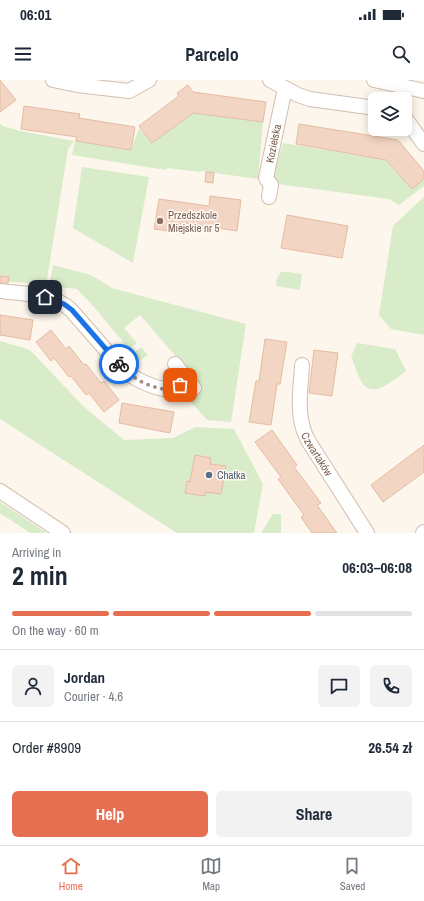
<!DOCTYPE html>
<html lang="en">
<head>
<meta charset="utf-8">
<style>
	:root { --surface:#fff; --page:#f2f2f3; --text:#1f2937; --muted:#747a83; --line:#e0e1e3; --accent:#e76f51 }
	body { margin:0; font-family:"Archivo Narrow",sans-serif; background:var(--page); color:var(--text); height:100vh; display:flex; flex-direction:column; font-size:15px; white-space:nowrap }
	* { box-sizing:border-box; margin:0 }
	p { font-size:13px; color:var(--muted) }
	.icon { flex:none; width:22px; height:22px; fill:none; stroke:currentColor; stroke-width:2; stroke-linecap:round; stroke-linejoin:round }
	.map { position:relative; height:453px; overflow:hidden }
	.panel { display:flex; flex-direction:column; background:var(--surface); flex:1 }
	.panel>* { flex:none }
	.buttons { position:absolute; left:368px; top:12px; display:grid; gap:8px }
	.buttons a { display:grid; place-items:center; width:44px; height:44px; border-radius:6px; background:var(--surface); box-shadow:0 2px 10px #0003; font-size:20px }
	.pin { position:absolute; display:grid; place-items:center; width:34px; height:34px; color:#fff; margin:-17px; border-radius:8px; box-shadow:0 2px 6px #0006 }
	.courier { position:absolute; display:grid; place-items:center; width:40px; height:40px; margin:-20px; border:3px solid #1a73e8; border-radius:50%; background:#fff; color:#222; box-shadow:0 1px 5px #0007 }
	.overview em { font-style:normal; font-weight:800 }
	.overview div { display:flex; flex-direction:column-reverse }
	.overview { display:flex; align-items:center; justify-content:space-between; height:68px; padding:0 12px }
	h1 { font-size:26px; font-weight:800; line-height:30px }
	.bar { display:grid; grid-template-columns:repeat(4,1fr); gap:6px 4px; align-content:center; height:48px; padding:0 12px }
	.bar i { height:5px; border-radius:3px; background:var(--line) }
	.bar .on { background:var(--accent) }
	.bar p { grid-column:span 4 }
	.line { display:flex; align-items:center; gap:10px; padding:0 12px; border-top:1px solid var(--line) }
	.line div { flex:1 }
	.round { display:grid; place-items:center; flex:none; width:42px; height:42px; border-radius:6px; background:var(--page) }
	.action { display:flex; gap:8px; margin-top:auto; padding:8px 12px }
	.action a { flex:1; height:46px; border-radius:6px; background:var(--accent); color:#fff; font-size:16px; font-weight:800; line-height:46px; text-align:center }
	.action a+a { background:var(--page); color:var(--text) }
	.status { display:flex; justify-content:space-between; align-items:center; height:28px; padding:0 20px; background:var(--surface); direction:ltr }
	.status svg { height:11px; fill:currentColor }
	header { display:flex; justify-content:space-between; align-items:center; height:52px; padding:0 12px; background:var(--surface); font-size:18px; font-weight:800 }
	.dock { display:flex; justify-content:space-around; align-items:center; height:56px; border-top:1px solid var(--line); background:var(--surface); font-size:11px; color:var(--muted) }
	.dock a { display:grid; justify-items:center; gap:2px }
	.dock .on { color:var(--accent) }
	.map>svg:first-child { display:block }
	.green { fill:#d8ecc9 }
	.building { fill:#f3d5c3; stroke:#e6bba3 }
	.lines { fill:none; stroke-linecap:round; stroke-linejoin:round }
	.minor-casing { stroke:#d1beb0; stroke-width:16 }
	.minor { stroke:#fff; stroke-width:14 }
	.done { stroke:#a89285; stroke-width:4; stroke-dasharray:0 7.2 }
	.route { stroke:#1a73e8; stroke-width:5 }
	.education-dot { fill:#8d6e63; stroke:#fffaf3; stroke-width:1.5 }
	.service-dot { fill:#5c6f8a; stroke:#fffaf3; stroke-width:1.5 }
	.labels { text-anchor:middle; dominant-baseline:central; stroke-width:3; stroke-linejoin:round; paint-order:stroke }
	.street-label { font-size:11px; fill:#7a5c4d; stroke:#fffaf3 }
	.education-label { font-size:11px; fill:#785e54; stroke:#fffaf3; text-anchor:start }
	.service-label { font-size:11px; fill:#4e5e75; stroke:#fffaf3; text-anchor:start }
</style>
</head>
<body>
<div class="status"><b>06:01</b><svg viewBox="0 0 49 12"><path d="M0 12V9h3v3zM5 12V6h3v6zM10 12V3h3v9zM15 12V0h3v12zM26 1h20v11H26zM47 4h2v5h-2z"/></svg></div>
<header><svg class="icon" aria-label="menu" viewBox="0 0 24 24"><path d="M4 6h16M4 12h16M4 18h16"/></svg>Parcelo<svg class="icon" aria-label="search" viewBox="0 0 24 24"><circle cx="10" cy="10" r="6"/><path d="M15 15l6 6"/></svg></header>
<div class="map">
<svg width="424" height="453" viewBox="0 0 424 453">
	<rect width="100%" height="100%" fill="#fdf6ec"/>
	<!-- green -->
	<g class="green">
		<path d="M194,33L263,42L258,99L201,91L200,92L167,88L166,90L72,75L76,57V61L131,70L139,48L153,63L191,34Z"/>
		<path d="M0,43L2,46L20,51L74,61L68,69L45,212H42L43,204L0,201Z"/>
		<path d="M283,63L385,80L412,109L424,99V106L399,125L389,119L278,104L273,97Z"/>
		<path d="M82,87L149,97L133,183L73,148Z"/>
		<path d="M424,117V255L391,249L379,235L393,146Z"/>
		<path d="M53,185L91,195L112,208L246,244L231,342L207,340L190,321L196,303L179,280L140,235L124,248L137,263L129,269L95,228L77,209L51,206L49,213H48Z"/>
		<path d="M281,192H288L302,194L300,210L276,206L277,198Z"/>
		<path d="M0,261L30,270L85,328L124,360L173,358L195,347L234,349L263,404L254,453H177L0,339Z"/>
		<path d="M357,263L395,269L406,291C396,298 376,317 365,306C359,301 355,285 351,277Z"/>
		<path d="M141,267L148,275L139,281L134,275V273Z"/>
		<path d="M0,422L47,453H30L0,433Z"/>
		<path d="M273,434H281V453H261Z"/>
	</g>
	<!-- building -->
	<g class="building">
		<path d="M0,0L16,20L0,32Z"/>
		<path d="M188,5L193,12L266,22L263,42L193,33L152,63L139,46L179,16L177,13Z"/>
		<path d="M24,26L80,34L79,38L135,47L131,70L76,61L77,57L21,49Z"/>
		<path d="M299,44L398,60L424,91V99L412,109L386,80L296,64Z"/>
		<path d="M206,92L214,93L213,103L205,102Z"/>
		<path d="M210,116L241,120L237,151L186,143L184,153L154,149L159,119L209,126Z"/>
		<path d="M287,135L348,146L342,178L281,168Z"/>
		<path d="M0,196L9,197L8,203H0Z"/>
		<path d="M0,235L33,240L30,260L0,255Z"/>
		<path d="M51,250L66,269L69,266L84,285L86,284L101,303L104,301L119,320L104,332L89,313L86,315L71,296L69,297L54,278L51,281L36,262Z"/>
		<path d="M265,259L287,262L280,304H277L271,345L249,342L256,301H259Z"/>
		<path d="M314,270L338,273L332,316L309,313Z"/>
		<path d="M122,323L174,332L170,353L119,343Z"/>
		<path d="M272,350L297,385L294,387L321,423L317,425L337,453H312L301,437L304,435L278,399L281,397L255,362Z"/>
		<path d="M424,365V392L383,422L371,405Z"/>
		<path d="M195,375L211,378L210,384L226,386L221,414L205,412V416L185,413L187,401L190,402Z"/>
	</g>
	<g class="lines">
		<!-- minor casing -->
		<g class="minor-casing">
			<g id="minor">
				<path d="M53,0L77,5L129,11L149,0"/>
				<path d="M270,0L298,15L310,19L375,28"/>
				<path d="M374,0L424,11"/>
				<path d="M402,19L405,7"/>
				<path d="M405,38L424,64"/>
				<path id="s1" d="M269,117L271,105L266,98L285,8"/>
				<path d="M0,211C23,214 53,213 71,230L125,292C139,301 157,310 174,310L186,299"/>
				<path d="M175,284L194,308"/>
				<path id="s2" d="M302,285C301,305 297,328 303,348C304,353 307,358 309,362L367,453"/>
				<path d="M0,411L63,453"/>
				<path d="M423,453L424,452"/>
			</g>
		</g>
		<!-- minor -->
		<use href="#minor" class="minor"/>
	</g>
	<g class="lines">
		<!-- done -->
		<path class="done" d="M119,284C131,299 154,310 174,310L180,305"/>
		<!-- route -->
		<path class="route" d="M45,217L64,224L72,230L119,284"/>
	</g>
	<!-- markers -->
	<circle class="education-dot" cx="160" cy="141" r="4"/>
	<circle class="service-dot" cx="209" cy="395" r="4"/>
	<g class="labels">
		<!-- street labels -->
		<g class="street-label">
			<text stroke="none"><textPath href="#s1" startOffset="56">Kozielska</textPath></text>
			<text stroke="none"><textPath href="#s2" startOffset="93">Czwartaków</textPath></text>
		</g>
		<!-- education labels -->
		<g class="education-label">
			<text x="168" y="135">Przedszkole<tspan x="168" dy="13">Miejskie nr 5</tspan></text>
		</g>
		<!-- service labels -->
		<g class="service-label">
			<text x="217" y="395">Chatka</text>
		</g>
	</g>
</svg>
<div class="buttons">
<a><svg class="icon" aria-label="layers" viewBox="0 0 24 24"><path d="M12 4l9 5-9 5-9-5zM3 14l9 5 9-5"/></svg></a>
</div>
<div class="pin" style="left:180px;top:305px;background:#ea580c"><svg class="icon" aria-label="bag" viewBox="0 0 24 24"><path d="M5 8h14l-1 12H6zM9 8a3 3 0 0 1 6 0"/></svg></div>
<div class="pin" style="left:45px;top:217px;background:#1f2937"><svg class="icon" aria-label="home" viewBox="0 0 24 24"><path d="M3 11l9-7 9 7M6 9v11h12V9"/></svg></div>
<div class="courier" style="left:119px;top:284px"><svg class="icon" aria-label="bike" viewBox="0 0 24 24"><circle cx="6" cy="16" r="4"/><circle cx="18" cy="16" r="4"/><path d="M6 16l4-8h5l3 8M10 8l3 8H6M13 5h3"/></svg></div>
</div>
<section class="panel">
<div class="overview"><div><h1>2 min</h1><p>Arriving in</p></div><em>06:03–06:08</em></div>
<div class="bar"><i class="on"></i><i class="on"></i><i class="on"></i><i></i><p>On the way · 60 m</p></div>
<div class="line" style="height:72px"><a class="round"><svg class="icon" aria-label="person" viewBox="0 0 24 24"><circle cx="12" cy="8" r="4"/><path d="M4 21q1-7 8-7t8 7"/></svg></a><div><b>Jordan</b><p>Courier · 4.6</p></div><a class="round"><svg class="icon" aria-label="chat" viewBox="0 0 24 24"><path d="M4 5h16v11H9l-5 4z"/></svg></a><a class="round"><svg class="icon" aria-label="phone" viewBox="0 0 24 24"><path d="M5 4h4l2 5-3 2q2 4 5 5l2-3 5 2v4C11 20 4 13 5 4z"/></svg></a></div>
<div class="line" style="height:52px"><div>Order #8909</div><b>26.54 zł</b></div>
<div class="action"><a>Help</a><a>Share</a></div>
</section>
<nav class="dock">
<a class="on"><svg class="icon" aria-label="home" viewBox="0 0 24 24"><path d="M3 11l9-7 9 7M6 9v11h12V9"/></svg>Home</a>
<a><svg class="icon" aria-label="map" viewBox="0 0 24 24"><path d="M3 6l6-2 6 2 6-2v14l-6 2-6-2-6 2zM9 4v14M15 6v14"/></svg>Map</a>
<a><svg class="icon" aria-label="saved" viewBox="0 0 24 24"><path d="M7 4h10v16l-5-4-5 4z"/></svg>Saved</a>
</nav>
</body>
</html>
